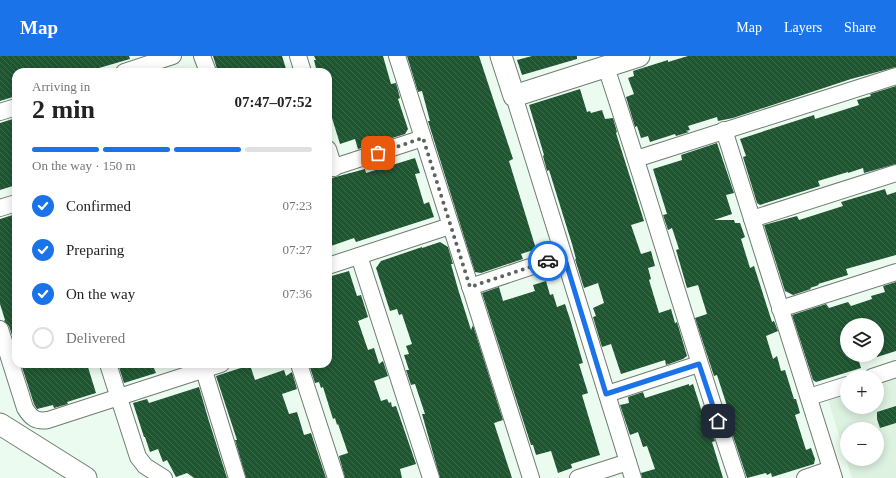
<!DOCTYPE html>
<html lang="en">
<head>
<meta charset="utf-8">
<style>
	:root { --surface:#fff; --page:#f6f6f6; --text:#222; --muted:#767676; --line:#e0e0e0; --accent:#1a73e8 }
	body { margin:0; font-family:"Times New Roman",serif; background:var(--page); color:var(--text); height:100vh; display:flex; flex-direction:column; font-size:15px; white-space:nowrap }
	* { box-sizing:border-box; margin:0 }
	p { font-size:13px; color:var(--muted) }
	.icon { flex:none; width:22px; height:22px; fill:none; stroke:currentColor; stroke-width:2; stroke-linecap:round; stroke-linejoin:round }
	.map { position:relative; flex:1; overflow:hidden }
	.details { position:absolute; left:12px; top:12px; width:320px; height:300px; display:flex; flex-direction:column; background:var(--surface); border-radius:12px; box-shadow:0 2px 10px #0003 }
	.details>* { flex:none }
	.buttons { position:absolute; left:840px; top:262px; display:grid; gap:8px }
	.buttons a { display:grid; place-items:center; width:44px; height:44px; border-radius:50%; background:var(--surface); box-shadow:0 2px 10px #0003; font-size:20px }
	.pin { position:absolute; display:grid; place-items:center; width:34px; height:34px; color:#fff; margin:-17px; border-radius:8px; box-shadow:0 2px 6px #0006 }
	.courier { position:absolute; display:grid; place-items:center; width:40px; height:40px; margin:-20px; border:3px solid #1a73e8; border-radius:50%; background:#fff; color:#222; box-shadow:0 1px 5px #0007 }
	.overview em { font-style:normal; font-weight:600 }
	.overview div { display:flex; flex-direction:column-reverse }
	.overview { display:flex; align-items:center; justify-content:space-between; height:68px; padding:0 20px }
	h1 { font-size:26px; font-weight:600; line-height:30px }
	.bar { display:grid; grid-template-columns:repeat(4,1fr); gap:6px 4px; align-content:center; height:48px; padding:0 20px }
	.bar i { height:5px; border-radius:3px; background:var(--line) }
	.bar .on { background:var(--accent) }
	.bar p { grid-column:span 4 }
	ol { padding:0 20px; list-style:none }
	li { display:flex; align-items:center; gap:12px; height:44px }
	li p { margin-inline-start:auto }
	li .icon { padding:4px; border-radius:50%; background:var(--accent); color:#fff; stroke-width:4 }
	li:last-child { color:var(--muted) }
	li i { width:22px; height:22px; border:2px solid var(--line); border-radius:50% }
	header { display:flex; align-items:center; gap:24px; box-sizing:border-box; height:56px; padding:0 20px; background:var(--accent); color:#fff }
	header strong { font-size:19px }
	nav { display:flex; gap:22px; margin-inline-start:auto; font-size:14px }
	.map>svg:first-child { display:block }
	.built { fill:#ddf2e1; fill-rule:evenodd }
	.building { fill:url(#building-back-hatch) }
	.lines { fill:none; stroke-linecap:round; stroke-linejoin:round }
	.minor-casing { stroke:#6f7c71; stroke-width:18 }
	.tertiary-casing { stroke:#6f7c71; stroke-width:23 }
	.minor { stroke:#fff; stroke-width:16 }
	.tertiary { stroke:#fff; stroke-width:21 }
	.done { stroke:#5c645d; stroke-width:4; stroke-dasharray:0 7.2 }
	.route { stroke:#1a73e8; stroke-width:5 }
</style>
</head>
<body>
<header>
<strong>Map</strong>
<nav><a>Map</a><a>Layers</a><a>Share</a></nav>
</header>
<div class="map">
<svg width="896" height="422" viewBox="0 0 896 422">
	<defs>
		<pattern id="building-back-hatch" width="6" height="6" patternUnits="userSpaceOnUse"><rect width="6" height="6" fill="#1f5631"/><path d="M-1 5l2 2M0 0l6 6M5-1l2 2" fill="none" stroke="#3d6a4c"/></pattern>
	</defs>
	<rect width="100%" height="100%" fill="#ecfbef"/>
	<!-- built -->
	<path class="built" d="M896,322V422H852L828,343L847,337V351H877V328ZM847,373H877V403H847Z"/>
	<!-- building -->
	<g class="building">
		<path d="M0,0H129L130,3L92,14V16H16V40L0,45Z"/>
		<path d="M213,0H282L287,16H218Z"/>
		<path d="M314,0H383L391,28L396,27L400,42L398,43L408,73L405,78L358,93L355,83L340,88L328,49V16H317L314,4H316Z"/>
		<path d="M407,0H479L513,103L509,105L536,193L521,198L523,203L481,217L475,216L428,65H430L422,35L418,36Z"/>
		<path d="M532,0H577V3L522,19L517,4Z"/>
		<path d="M688,0H896V11L851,23L733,62L718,65L717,61L688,70L690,74L686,75L689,76L676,80L675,78L650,86L648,80L641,82L637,70L635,71L626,41L634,38L628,22L634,20L633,15L668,4V6Z"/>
		<path d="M896,30V108L864,117L863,112L848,117V116L818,125L820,130L760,149L757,147L743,101L746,100L740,83L814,59L815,63L859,49L857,44L871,40L870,38Z"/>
		<path d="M580,33L587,56L590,55L591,57L602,54L605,63L613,62L617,76L616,77L644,165L631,169L641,198L651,195L655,210L648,212L651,223L649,224L659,257L671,253L675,267L677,266L687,300L683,303L666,309L665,304L621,318L611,288L602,291L593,261L596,260L593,252L604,247L598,227L584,232L575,203H576L572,188L549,114L547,115L543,100L544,99L529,49Z"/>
		<path d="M16,62V129L0,134V67Z"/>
		<path d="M717,87L734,137L726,139L732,158L714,164H734L735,167H740L745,181L741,183L750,212L754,210L772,266L774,265L778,275L766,280L773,303L777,300L781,315L785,314L794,343H796L800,357L795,359L806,394L811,392L815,403L814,408L772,421L771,417L767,419L766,417L747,422L723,350H727L717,319L714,320L695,262L707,258L698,229L687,232L676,194L679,193L672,172L668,174L663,159L667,158L653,113L682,104L681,99Z"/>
		<path d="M415,102L420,117L415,118L424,148L429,146L434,161L356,186L354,182L328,191V123L365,113L366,117Z"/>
		<path d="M885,133L887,139L896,136V199L846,213L848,219L818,228L819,229L810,232L811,233L793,239L785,235L764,169L797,160L799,164L843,150L841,146Z"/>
		<path d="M16,158V292L9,270L4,265L5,264L0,248V163Z"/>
		<path d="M440,186L448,191L453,208H451L458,233L471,274L473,269L503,364L494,367L512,422H440L422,358H425L415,328L411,329L406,314H409L404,299L409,298L406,290L412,288L402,258L399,259L397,253L390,255L376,212L381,205L422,191V192Z"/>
		<path d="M349,215L357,240L361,239L368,261L358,265L368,294L374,292L379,308L383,305L388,320L374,325L381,345L387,343L389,347L391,346L392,351L396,350L416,408L400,413L402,422H345L339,400L348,397L338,368L337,369L335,362L333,363L323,331L321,332L319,326L315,327L309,308H328V221Z"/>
		<path d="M546,225L550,239L553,238L557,251L565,248L570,263L583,307L579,308L588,337L582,339L600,399L571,408L572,412L558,417L551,395L536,399L533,389H531L482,237L499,231L503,245L535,235L533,229Z"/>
		<path d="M896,226V295L877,301V269H847V299H857L861,312L816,326L813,324L792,259L826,248L829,252L848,246L851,250L872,243L871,240L885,236L883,230Z"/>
		<path d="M21,308H87L96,337L67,346L68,348L54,352L53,349L37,353L34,348Z"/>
		<path d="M118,308H152L156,317L124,327Z"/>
		<path d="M250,309L255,324L284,314L286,320L292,316L297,333L282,338L289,358L297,356L304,379L311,377L326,422H246L235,384H237L216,320Z"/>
		<path d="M689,328V330L693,328L702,356L705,355L715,385L712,386L723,422H642L641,417L655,413L647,390L643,391L638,376L630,379L620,349L629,347L628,341L643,336L645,342Z"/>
		<path d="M199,331L208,362L227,422H194L187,417L176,421L167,404L163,406L158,393L150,396L145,381H144L133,347L147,343L149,347Z"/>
		<path d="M896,350V367L880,372L877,363V356Z"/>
	</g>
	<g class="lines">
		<!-- minor casing -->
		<g class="minor-casing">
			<g id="minor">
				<path d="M202,0L208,16"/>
				<path d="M298,0L303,16"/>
				<path d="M397,0L531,422"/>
				<path d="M606,11C651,147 691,285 737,422"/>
				<path d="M124,16L173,0"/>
				<path d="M514,40L633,422"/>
				<path d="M0,56L16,51"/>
				<path d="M724,74L834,422"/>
				<path d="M328,93L334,112"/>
				<path d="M636,103L896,20"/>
				<path d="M328,113L423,82"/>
				<path d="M0,152L16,147"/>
				<path d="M752,163L896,117"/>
				<path d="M359,200L431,422"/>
				<path d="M328,210L450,170"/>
				<path d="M470,231L563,200"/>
				<path d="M780,253L896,216"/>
				<path d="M0,273L25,352C31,362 36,366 48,364L221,308"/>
				<path d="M108,308L138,401L145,410L164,422"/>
				<path d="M202,308L237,422"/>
				<path d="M299,308L336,422"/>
				<path d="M872,321L896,313"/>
				<path d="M607,338L699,308"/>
				<path d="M809,341L847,329"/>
				<path d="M578,422L628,406"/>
				<path d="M805,422L831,413"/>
			</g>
		</g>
		<!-- tertiary casing -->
		<g class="tertiary-casing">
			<g id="tertiary">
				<path d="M501,0L514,40L639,0"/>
				<path d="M0,368L86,422"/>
			</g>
		</g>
		<!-- minor -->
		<use href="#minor" class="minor"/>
		<!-- tertiary -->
		<use href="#tertiary" class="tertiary"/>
	</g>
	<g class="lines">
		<!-- done -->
		<path class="done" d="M378,97L423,82L470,231L548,205"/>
		<!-- route -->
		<path class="route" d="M548,205L564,200L606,338L699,308L718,365"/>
	</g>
</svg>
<div class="buttons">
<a><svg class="icon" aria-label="layers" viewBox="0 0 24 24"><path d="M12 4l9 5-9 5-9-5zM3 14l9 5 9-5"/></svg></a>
<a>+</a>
<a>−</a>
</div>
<div class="pin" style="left:378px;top:97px;background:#ea580c"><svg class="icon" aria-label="bag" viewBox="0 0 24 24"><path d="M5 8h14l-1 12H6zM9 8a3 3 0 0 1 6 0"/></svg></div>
<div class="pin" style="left:718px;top:365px;background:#1f2937"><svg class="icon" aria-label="home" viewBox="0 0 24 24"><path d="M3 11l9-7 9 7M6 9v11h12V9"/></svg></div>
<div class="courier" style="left:548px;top:205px"><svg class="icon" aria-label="car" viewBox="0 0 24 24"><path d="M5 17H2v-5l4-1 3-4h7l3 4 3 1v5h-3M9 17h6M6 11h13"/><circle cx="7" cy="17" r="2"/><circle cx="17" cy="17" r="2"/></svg></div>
<section class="details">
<div class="overview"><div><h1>2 min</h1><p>Arriving in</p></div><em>07:47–07:52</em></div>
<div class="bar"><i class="on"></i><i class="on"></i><i class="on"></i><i></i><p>On the way · 150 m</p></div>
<ol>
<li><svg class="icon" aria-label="check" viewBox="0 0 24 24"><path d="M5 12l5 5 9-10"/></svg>Confirmed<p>07:23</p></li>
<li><svg class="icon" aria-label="check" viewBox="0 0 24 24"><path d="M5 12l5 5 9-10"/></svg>Preparing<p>07:27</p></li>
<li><svg class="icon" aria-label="check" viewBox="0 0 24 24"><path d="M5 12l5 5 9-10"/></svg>On the way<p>07:36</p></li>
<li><i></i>Delivered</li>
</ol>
</section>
</div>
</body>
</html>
